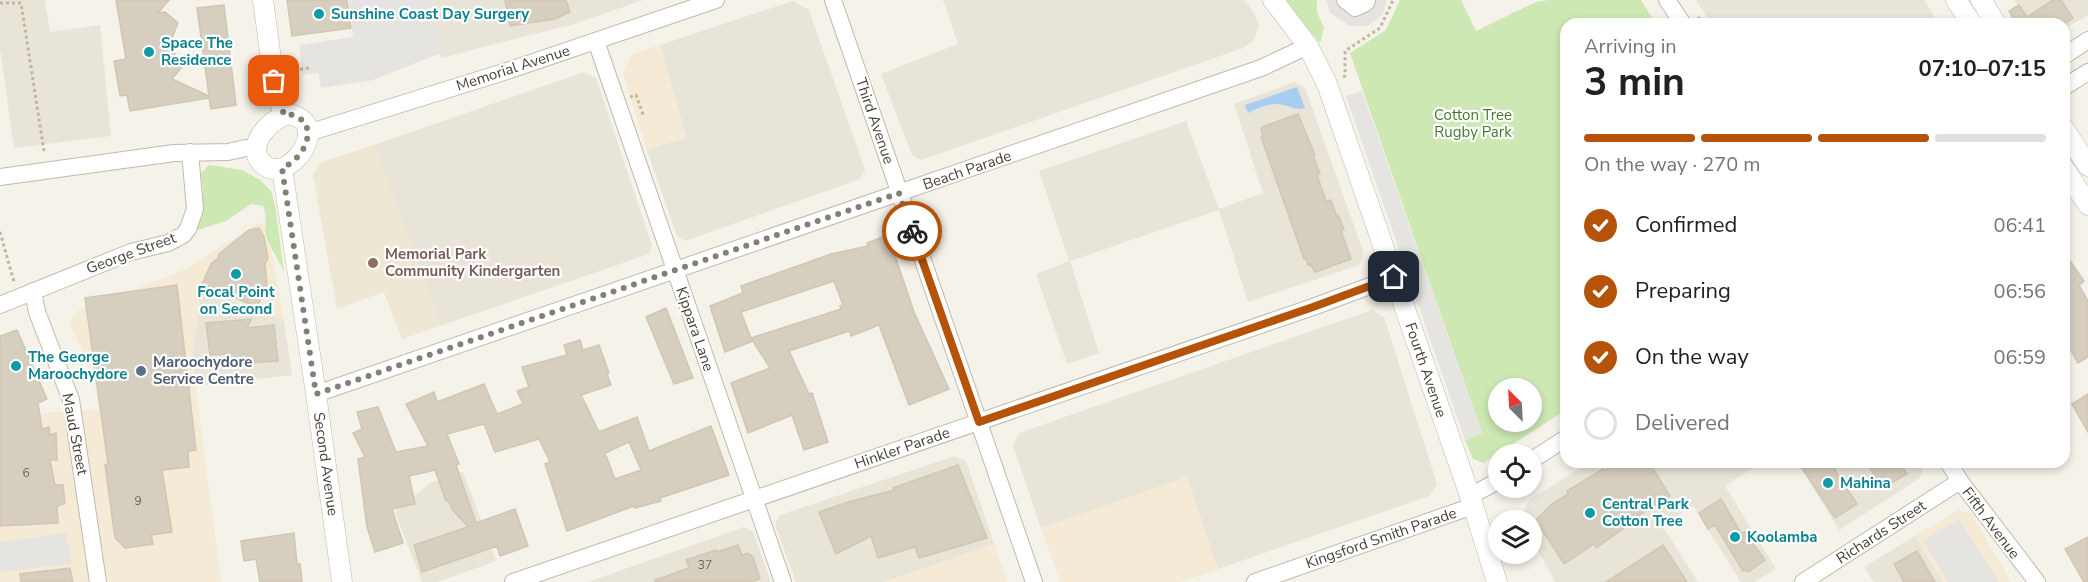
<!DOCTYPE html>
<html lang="en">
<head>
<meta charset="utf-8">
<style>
	:root { --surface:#fff; --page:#f6f6f6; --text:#202124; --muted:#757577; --line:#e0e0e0; --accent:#b45309 }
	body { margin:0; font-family:"Nunito Sans",sans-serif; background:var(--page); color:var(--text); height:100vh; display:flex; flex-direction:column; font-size:22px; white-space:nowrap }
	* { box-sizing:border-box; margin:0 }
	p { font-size:20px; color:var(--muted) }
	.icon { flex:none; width:33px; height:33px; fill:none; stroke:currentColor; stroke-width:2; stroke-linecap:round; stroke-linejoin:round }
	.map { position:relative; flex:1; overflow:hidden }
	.side { position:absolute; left:1560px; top:18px; width:510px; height:450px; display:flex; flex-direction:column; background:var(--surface); border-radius:18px; box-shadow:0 3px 9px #0003 }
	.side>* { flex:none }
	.needle { width:39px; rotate:336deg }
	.fabs { position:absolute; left:1488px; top:378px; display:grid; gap:12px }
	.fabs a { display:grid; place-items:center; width:54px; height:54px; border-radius:50%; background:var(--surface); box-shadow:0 3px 9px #0003; font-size:30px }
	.pin { position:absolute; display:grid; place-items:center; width:51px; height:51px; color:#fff; margin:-26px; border-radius:12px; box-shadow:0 3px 9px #0006 }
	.courier { position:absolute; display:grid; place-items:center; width:60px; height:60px; margin:-30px; border:4px solid #b45309; border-radius:50%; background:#fff; color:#222; box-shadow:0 2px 8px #0007 }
	.headline em { font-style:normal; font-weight:700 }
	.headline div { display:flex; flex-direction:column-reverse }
	.headline { display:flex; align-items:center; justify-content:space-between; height:102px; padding:0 24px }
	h1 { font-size:39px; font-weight:700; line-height:45px }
	.bar { display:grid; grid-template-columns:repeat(4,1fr); gap:9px 6px; align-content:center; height:72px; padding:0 24px }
	.bar i { height:8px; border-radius:4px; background:var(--line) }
	.bar .on { background:var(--accent) }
	.bar p { grid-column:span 4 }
	ol { padding:0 24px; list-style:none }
	li { display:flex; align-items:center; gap:18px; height:66px }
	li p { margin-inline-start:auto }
	li .icon { padding:6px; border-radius:50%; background:var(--accent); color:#fff; stroke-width:4 }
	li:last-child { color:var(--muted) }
	li i { width:33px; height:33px; border:3px solid var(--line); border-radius:50% }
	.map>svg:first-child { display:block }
	.residential { fill:#e8e4d8 }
	.commercial { fill:#f5ead5 }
	.education { fill:#ede7d4 }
	.green { fill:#cde8b3; fill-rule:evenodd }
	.parking { fill:#e6e4e1 }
	.water { fill:#a7cef0 }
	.building { fill:#d6cebf; stroke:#d1c6b2; stroke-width:1.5; fill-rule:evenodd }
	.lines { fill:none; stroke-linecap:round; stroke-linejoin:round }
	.minor-casing { stroke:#c0baac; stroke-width:18 }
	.tertiary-casing { stroke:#c0baac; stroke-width:21 }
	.path { stroke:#c1b79d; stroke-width:3; stroke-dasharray:3 3; stroke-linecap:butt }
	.minor { stroke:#fff; stroke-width:16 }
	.tertiary { stroke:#fff; stroke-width:20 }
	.done { stroke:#848076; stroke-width:6; stroke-dasharray:0 10.8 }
	.route { stroke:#b45309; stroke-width:8 }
	.culture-dot { fill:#0f9aa8; stroke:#fff; stroke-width:2 }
	.education-dot { fill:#8d6e63; stroke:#fff; stroke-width:2 }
	.service-dot { fill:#5c6f8a; stroke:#fff; stroke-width:2 }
	.labels { text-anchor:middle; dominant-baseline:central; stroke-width:4.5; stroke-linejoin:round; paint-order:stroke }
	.number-label { font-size:12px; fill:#6c665a }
	.culture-label { font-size:15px; font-weight:bold; fill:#0d838f; stroke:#fff; text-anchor:start }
	.street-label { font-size:15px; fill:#484338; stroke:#fff }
	.park-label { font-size:15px; fill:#457a2b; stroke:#fff }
	.education-label { font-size:15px; font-weight:bold; fill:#785e54; stroke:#fff; text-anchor:start }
	.service-label { font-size:15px; font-weight:bold; fill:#4e5e75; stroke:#fff; text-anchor:start }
</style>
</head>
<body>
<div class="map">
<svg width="2088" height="582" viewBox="0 0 2088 582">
	<rect width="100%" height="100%" fill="#f4f2e9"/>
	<!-- residential -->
	<g class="residential">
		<path d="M0,0H45L50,32L100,25L111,136L14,148L0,49Z"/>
		<path d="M432,0H643L574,24L441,58Z"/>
		<path d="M943,0H1244L1253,11L1259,24L1254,40L1243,48L921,160L912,155L881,74L958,44Z"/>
		<path d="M1696,0H1924L1939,24H1711Z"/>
		<path d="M2014,0H2088V15L2064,29V24H2030Z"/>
		<path d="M793,1L809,10L865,170L860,179L685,241L677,236L647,150L686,137L660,45Z"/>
		<path d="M584,72L596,78L652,246L649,254L440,326L374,145Z"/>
		<path d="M1295,82L1305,88L1364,254L1359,265L1248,302L1219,210L1070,261L1099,353L1067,364L1036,274L1069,261L1039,171L1186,121L1219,209L1263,193L1234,104Z"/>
		<path d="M201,289L284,320L292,375L196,386L192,357Z"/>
		<path d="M1372,310L1384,317L1437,484L1429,496L1218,569L1187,477L1041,528L1013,446L1019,433Z"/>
		<path d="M955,456L966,461L994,544L884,582H796L775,524L780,515Z"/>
		<path d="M1590,462H1762L1725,486L1776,569L1755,582H1741L1693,506L1662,525L1698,582H1555L1532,539V520H1521L1520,518L1529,500Z"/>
		<path d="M1797,462H1922L1924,465L1920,478L1839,530Z"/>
		<path d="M463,472L496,561L437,582H422L395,512L430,483Z"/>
		<path d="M744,527L753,532L771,582H588Z"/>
		<path d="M1915,536L1943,582H1874L1864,567Z"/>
	</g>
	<!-- commercial -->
	<g class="commercial">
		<path d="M660,45L686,138L647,150L623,74L631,55Z"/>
		<path d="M258,223L264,225L267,230L284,320L201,289L192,357L221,582H0V427L50,412L99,410L94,377L69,322L78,311L184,270Z"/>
		<path d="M1187,477L1218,569L1180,582H1060L1041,528Z"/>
		<path d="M1958,510L1971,513L2011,582H1943L1915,536Z"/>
		<path d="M994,544L1008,582H884Z"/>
	</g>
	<!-- education -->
	<path class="education" d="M374,145L440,326L402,339L384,292L337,309L313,175L322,162Z"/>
	<!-- green -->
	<g class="green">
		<path d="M1283,0H1317V12L1324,28L1320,43Z"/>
		<path d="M1400,0H1461L1476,31L1536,2L1548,0H1641L1656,24H1566V410L1483,463L1473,459L1465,440L1482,433L1350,53L1386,30ZM1498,388H1532V422H1498Z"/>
		<path d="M209,165L242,170L260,180L271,191L275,205L284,272C279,260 270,248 266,236C264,225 268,217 263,206L251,204L226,221L195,231C205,206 204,198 201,173Z"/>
	</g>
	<!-- parking -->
	<g class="parking">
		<path d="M349,0H432L441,53L373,80L321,88L319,73L303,75L299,45L353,37Z"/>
		<path d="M1326,0H1387L1383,14L1368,26H1350L1330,13Z"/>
		<path d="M1362,91L1482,433L1465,440L1346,96Z"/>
		<path d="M1959,519L1999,582H1948L1923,541Z"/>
		<path d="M66,533L72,564L0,572V542Z"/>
	</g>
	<!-- water -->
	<path class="water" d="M1297,87L1305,108C1294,111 1287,104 1276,104C1267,104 1256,109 1248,113L1245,105Z"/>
	<!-- building -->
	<g class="building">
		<path d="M116,0H169L158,13L165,12L178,23L169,45L183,66L172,79L209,96L197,8L224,5L236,105L211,109L209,98L130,111L127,95L120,96L114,61L126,59Z"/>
		<path d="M287,0H347L351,28L292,36Z"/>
		<path d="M505,0H566L570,12L555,19L510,26Z"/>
		<path d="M2053,0H2061L2073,18L2064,24H2016L2009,11L2019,5L2027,17Z"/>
		<path d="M1298,114L1315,155L1313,156L1320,174L1317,175L1326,201L1331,200L1337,217L1339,216L1344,230L1341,231L1351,259L1315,272L1310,264L1308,265L1306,259H1304L1261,137L1263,136L1261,129L1262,127Z"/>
		<path d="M259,228L264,237L268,258L265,264L267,284L257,307L202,284L211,264L218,258L219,254L249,230Z"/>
		<path d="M888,235L914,312L949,389L909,405L879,325L851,336L849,331L789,351L809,394L812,393L828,442L804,450L792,415L748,433L731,383L770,368L751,338L753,341L725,352L710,306L743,293L741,286L831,254L868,246L867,243ZM834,281L843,305L840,306L841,309L751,338L741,312Z"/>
		<path d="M2064,252L2084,281L2079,285L2088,301V357L2078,363L2064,338Z"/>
		<path d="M177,285L196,450L188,451L189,467L162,470L172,532L151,535L153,544L125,548L115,538L105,465L108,464L85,298Z"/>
		<path d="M666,308L693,378L674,384L646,317Z"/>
		<path d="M251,319L247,328L274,325L278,361L247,363V367L233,368L232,359H228V354L210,355L206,323Z"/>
		<path d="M17,330L47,399L38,403L42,429L49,427L50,435L56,433L57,460H50L55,485H63L65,503L57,506L58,523L0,526V336Z"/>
		<path d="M580,340L583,350L599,345L609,373L607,374L611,385L581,395L599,432L637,417L649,451L711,426L729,475L660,498L661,501L635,508L634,506L567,531L545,464L550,462L539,439L495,452L484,424L447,434L459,464L456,465L476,523L515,509L528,546L500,556L497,546L422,572L414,545L468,527L452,509L449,501H446L435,470L409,476L415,504L392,509L403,543L375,552L367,527L358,459L365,457L353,433L362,429L357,412L378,407L396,452L428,446L406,404L434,392L437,402L484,384L497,414L523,404L517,391L529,387L522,367L567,355L564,345ZM629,442L641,470L615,479L605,453Z"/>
		<path d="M2088,394V432L2072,404Z"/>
		<path d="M1618,462H1649L1670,496L1639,515L1641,516L1596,548L1594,544L1564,564L1536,520L1552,504L1568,494L1567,491L1603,469L1604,471Z"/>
		<path d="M1798,462H1830L1857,504L1835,518Z"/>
		<path d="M1866,462H1899L1907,474L1883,488Z"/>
		<path d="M958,465L987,538L919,558L915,547L878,558L871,536L836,554L819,512L848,502L894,490L893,488Z"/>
		<path d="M1721,499L1741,533L1745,532L1765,560L1748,572L1746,570L1743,571L1715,525L1708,529L1699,513Z"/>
		<path d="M294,533L297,564H300L302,582H260L256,559L244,561L241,541Z"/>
		<path d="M2088,537V582H2084L2065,549Z"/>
		<path d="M738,545L742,555L748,553L753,557L760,579L751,582H655V580L689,568L686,560L716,550L717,552Z"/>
		<path d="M1663,545L1687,582H1606Z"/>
		<path d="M1917,551L1935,582H1904L1894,564Z"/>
		<path d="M70,568L73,582H21L20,574Z"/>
	</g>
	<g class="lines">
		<!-- minor casing -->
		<g class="minor-casing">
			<g id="minor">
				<path d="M833,0L1034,582"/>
				<path d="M1345,0L1355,8L1366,3L1367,0"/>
				<path d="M1667,0L1683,24"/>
				<path d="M596,41L783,582"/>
				<path d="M2064,56L2088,40"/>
				<path d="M2064,87L2088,72"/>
				<path d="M308,133L507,71L716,0"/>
				<path d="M0,177L174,153L228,152L246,148H257"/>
				<path d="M33,291L37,312L71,400L98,582"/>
				<path d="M0,305L131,252L168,243L183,235L188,229L195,209L190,152"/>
				<path d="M316,394L1261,68L1308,46"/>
				<path d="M1532,460L1566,438"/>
				<path d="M1948,462L1960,481L2037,582"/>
				<path d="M1470,496L1498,481"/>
				<path d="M513,582L1313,307L1394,277"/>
				<path d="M1255,582L1473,506"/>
				<path d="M1803,582L1960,481"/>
			</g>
		</g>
		<!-- tertiary casing -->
		<g class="tertiary-casing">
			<g id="tertiary">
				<path d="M263,0L274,81L284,115"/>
				<path d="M1273,0L1308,46L1327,84L1470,496L1497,582"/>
				<path d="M1956,0L1972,24"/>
				<path d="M1981,0L1996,24"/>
				<path d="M290,114C295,116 302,118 305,123C319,143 281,186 261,162C245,144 272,117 290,114Z"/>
				<path d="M2064,129L2088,166"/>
				<path d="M282,168L316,394L342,582"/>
				<path d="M2064,168L2088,205"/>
			</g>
		</g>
		<!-- path -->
		<g class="path">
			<path d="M0,3H21L44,151"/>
			<path d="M1698,17L1703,24"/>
			<path d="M294,70L309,68"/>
			<path d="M1343,77L1345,76V51L1380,28L1393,0"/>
			<path d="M630,97L636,95L644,117"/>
			<path d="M0,232L14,282"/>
		</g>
		<!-- minor -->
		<use href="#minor" class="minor"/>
		<!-- tertiary -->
		<use href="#tertiary" class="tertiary"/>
	</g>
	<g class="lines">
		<!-- done -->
		<path class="done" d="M274,81L284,115L290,114L304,121C315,139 299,161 282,168L316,394L899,193L912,231"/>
		<!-- route -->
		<path class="route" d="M912,231L979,422L1313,307L1394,277"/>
	</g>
	<!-- markers -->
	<g class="culture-dot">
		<circle cx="319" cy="14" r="6"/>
		<circle cx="149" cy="52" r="6"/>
		<circle cx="236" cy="274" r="6"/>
		<circle cx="16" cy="366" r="6"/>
		<circle cx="1828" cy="483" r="6"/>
		<circle cx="1590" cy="513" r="6"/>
		<circle cx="1735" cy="537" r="6"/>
	</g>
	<circle class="education-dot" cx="373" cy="263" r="6"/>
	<circle class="service-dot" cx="141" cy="371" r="6"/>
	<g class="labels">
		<!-- number labels -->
		<g class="number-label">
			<text x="26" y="473">6</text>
			<text x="138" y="501">9</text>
			<text x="705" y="565">37</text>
		</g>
		<!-- culture labels -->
		<g class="culture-label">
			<text x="331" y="14">Sunshine Coast Day Surgery</text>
			<text x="161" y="43">Space The<tspan x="161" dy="17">Residence</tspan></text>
			<text x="236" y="292" text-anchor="middle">Focal Point<tspan x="236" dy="17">on Second</tspan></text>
			<text x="28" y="357">The George<tspan x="28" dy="17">Maroochydore</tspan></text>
			<text x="1840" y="483">Mahina</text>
			<text x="1602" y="504">Central Park<tspan x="1602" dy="17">Cotton Tree</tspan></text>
			<text x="1747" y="537">Koolamba</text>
		</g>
		<!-- street labels -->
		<g class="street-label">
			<text transform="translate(513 68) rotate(-18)">Memorial Avenue</text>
			<text transform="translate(875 121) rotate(71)">Third Avenue</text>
			<text transform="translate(967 170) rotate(-19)">Beach Parade</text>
			<text transform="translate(131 253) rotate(-20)">George Street</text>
			<text transform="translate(695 329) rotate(71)">Kippara Lane</text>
			<text transform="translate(1426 370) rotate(71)">Fourth Avenue</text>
			<text transform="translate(75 434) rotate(79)">Maud Street</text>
			<text transform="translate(902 448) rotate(-19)">Hinkler Parade</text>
			<text transform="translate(326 464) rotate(82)">Second Avenue</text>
			<text transform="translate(1991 523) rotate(53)">Fifth Avenue</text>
			<text transform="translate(1881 532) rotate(-33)">Richards Street</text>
			<text transform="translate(1381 538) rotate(-19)">Kingsford Smith Parade</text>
		</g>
		<!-- park labels -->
		<g class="park-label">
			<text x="1473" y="115">Cotton Tree<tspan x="1473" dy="17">Rugby Park</tspan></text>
		</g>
		<!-- education labels -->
		<g class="education-label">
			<text x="385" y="254">Memorial Park<tspan x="385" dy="17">Community Kindergarten</tspan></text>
		</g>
		<!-- service labels -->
		<g class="service-label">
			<text x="153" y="362">Maroochydore<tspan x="153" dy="17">Service Centre</tspan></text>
		</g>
	</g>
</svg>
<div class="fabs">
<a><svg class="needle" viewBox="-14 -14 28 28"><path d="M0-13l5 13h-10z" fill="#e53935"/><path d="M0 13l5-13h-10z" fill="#757577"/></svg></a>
<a><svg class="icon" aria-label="locate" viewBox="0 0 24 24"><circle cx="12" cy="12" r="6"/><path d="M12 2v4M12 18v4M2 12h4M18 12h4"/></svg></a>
<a><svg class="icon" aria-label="layers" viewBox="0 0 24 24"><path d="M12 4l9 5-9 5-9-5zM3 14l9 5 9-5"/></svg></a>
</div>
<div class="pin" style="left:274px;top:81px;background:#ea580c"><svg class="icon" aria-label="bag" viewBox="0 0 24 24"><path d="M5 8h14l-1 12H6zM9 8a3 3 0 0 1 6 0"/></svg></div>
<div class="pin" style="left:1394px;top:277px;background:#1f2937"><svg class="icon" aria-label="home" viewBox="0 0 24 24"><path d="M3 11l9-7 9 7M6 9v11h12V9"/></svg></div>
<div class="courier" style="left:912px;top:231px"><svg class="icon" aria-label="bike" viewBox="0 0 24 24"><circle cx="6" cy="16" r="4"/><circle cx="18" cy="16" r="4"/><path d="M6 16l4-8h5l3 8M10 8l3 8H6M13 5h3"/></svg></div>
<section class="side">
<div class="headline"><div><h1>3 min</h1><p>Arriving in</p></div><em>07:10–07:15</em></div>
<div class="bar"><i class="on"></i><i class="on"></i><i class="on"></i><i></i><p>On the way · 270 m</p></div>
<ol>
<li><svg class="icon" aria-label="check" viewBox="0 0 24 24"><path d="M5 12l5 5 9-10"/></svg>Confirmed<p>06:41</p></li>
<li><svg class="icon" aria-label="check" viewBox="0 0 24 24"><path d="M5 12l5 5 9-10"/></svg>Preparing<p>06:56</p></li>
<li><svg class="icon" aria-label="check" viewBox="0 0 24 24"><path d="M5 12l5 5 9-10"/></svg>On the way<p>06:59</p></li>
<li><i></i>Delivered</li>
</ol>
</section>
</div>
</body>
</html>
